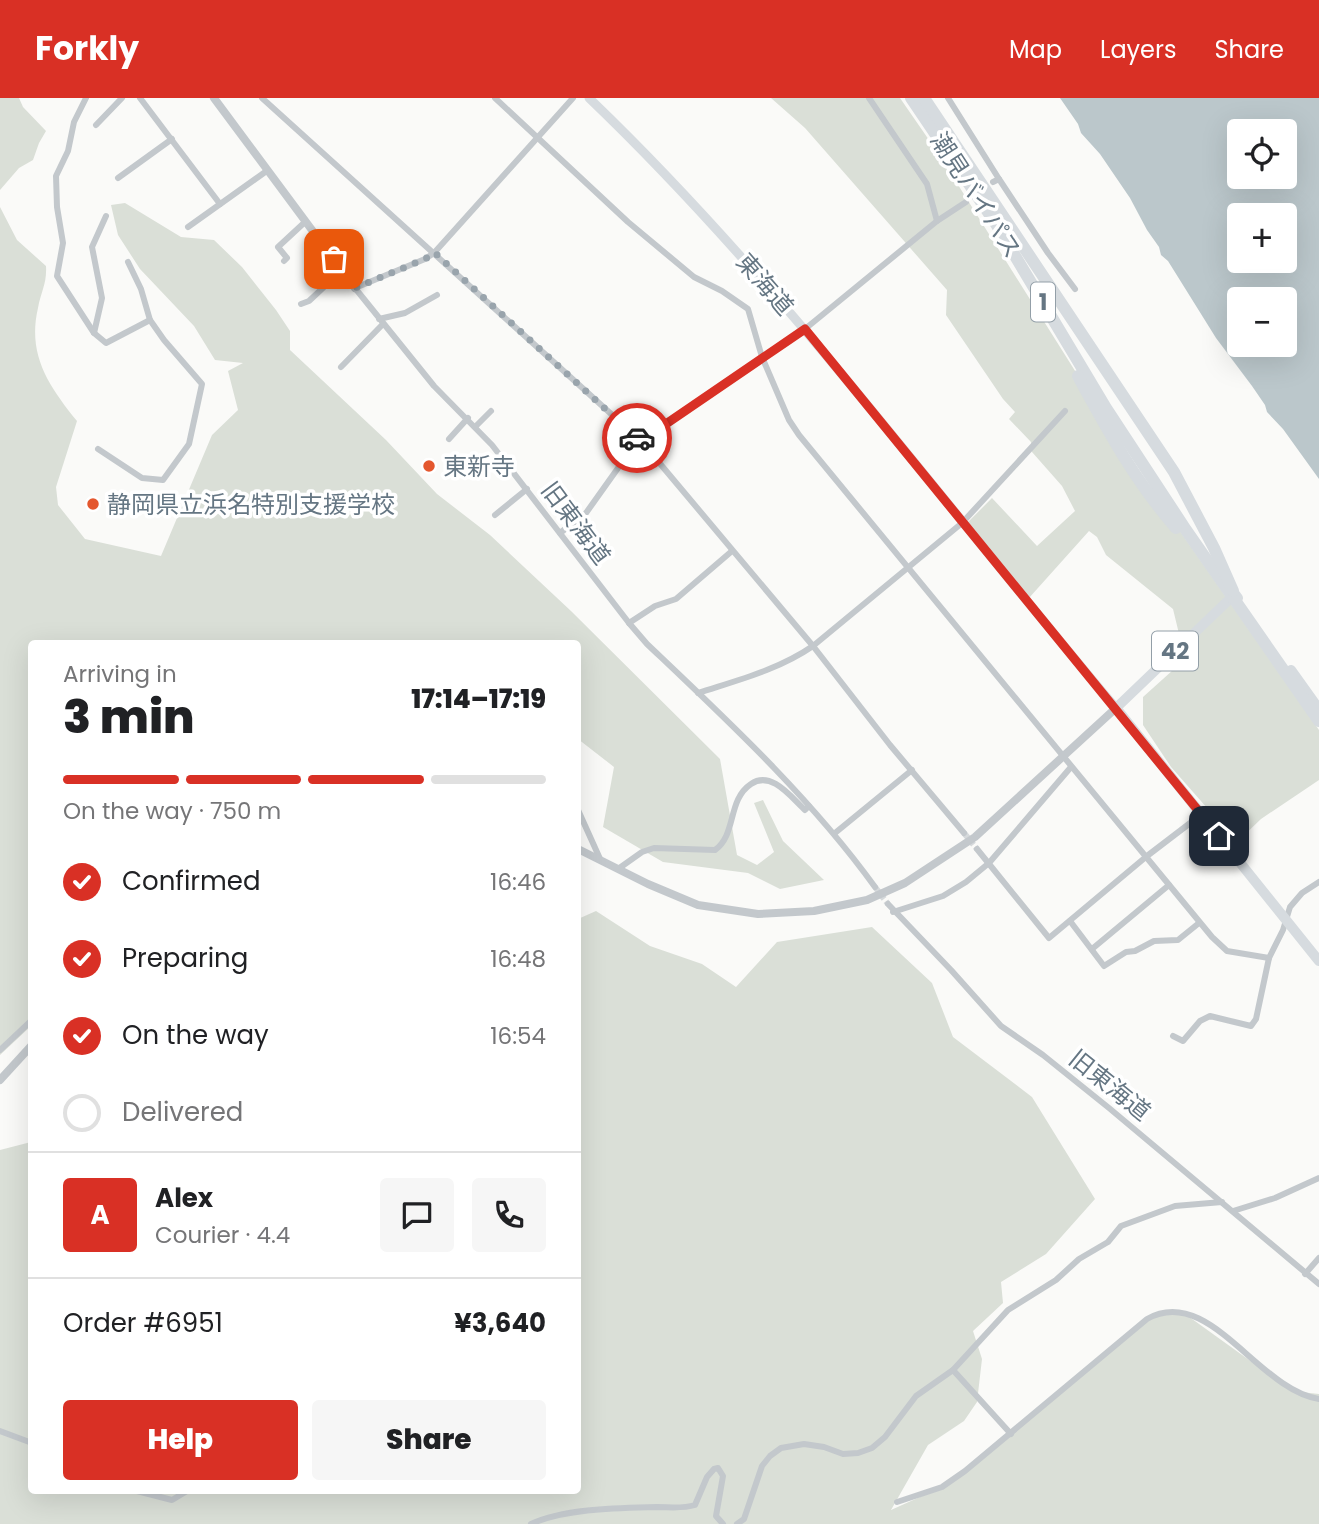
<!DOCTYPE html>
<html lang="en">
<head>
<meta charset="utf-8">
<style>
	:root { --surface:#fff; --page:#f6f6f6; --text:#202124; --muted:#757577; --line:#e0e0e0; --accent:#d93025 }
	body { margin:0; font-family:Poppins,"Noto Sans JP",sans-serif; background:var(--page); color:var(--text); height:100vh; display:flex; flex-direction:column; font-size:26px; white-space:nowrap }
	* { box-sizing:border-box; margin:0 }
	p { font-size:23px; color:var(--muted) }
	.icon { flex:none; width:38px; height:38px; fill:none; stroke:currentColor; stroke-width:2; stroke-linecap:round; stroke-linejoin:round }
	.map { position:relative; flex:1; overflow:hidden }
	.panel { position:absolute; left:28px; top:542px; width:553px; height:854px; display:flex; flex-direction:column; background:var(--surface); border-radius:7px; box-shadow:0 7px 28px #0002 }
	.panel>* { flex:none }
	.fabs { position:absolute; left:1227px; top:21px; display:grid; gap:14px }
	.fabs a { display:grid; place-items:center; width:70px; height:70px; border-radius:7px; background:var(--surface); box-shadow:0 7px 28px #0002; font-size:35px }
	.pin { position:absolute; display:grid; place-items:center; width:60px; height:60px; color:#fff; margin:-30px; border-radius:14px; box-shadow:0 4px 10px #0006 }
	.courier { position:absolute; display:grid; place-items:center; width:70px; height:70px; margin:-35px; border:5px solid #d93025; border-radius:50%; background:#fff; color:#222; box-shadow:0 2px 9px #0007 }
	.headline em { font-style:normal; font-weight:800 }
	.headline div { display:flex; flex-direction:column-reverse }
	.headline { display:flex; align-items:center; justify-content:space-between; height:119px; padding:0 35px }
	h1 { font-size:46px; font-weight:800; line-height:52px }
	.bar { display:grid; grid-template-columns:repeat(4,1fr); gap:10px 7px; align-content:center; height:84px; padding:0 35px }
	.bar i { height:9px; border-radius:5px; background:var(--line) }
	.bar .current { background:var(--accent) }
	.bar p { grid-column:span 4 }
	.line { display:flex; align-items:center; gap:18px; padding:0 35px; border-top:2px solid var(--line) }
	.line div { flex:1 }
	.round { display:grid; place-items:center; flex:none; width:74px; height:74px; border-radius:7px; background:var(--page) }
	ol { padding:0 35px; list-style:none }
	li { display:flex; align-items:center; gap:21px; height:77px }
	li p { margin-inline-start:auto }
	li .icon { padding:7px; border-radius:50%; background:var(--accent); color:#fff; stroke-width:4 }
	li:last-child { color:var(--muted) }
	li i { width:38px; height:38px; border:4px solid var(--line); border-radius:50% }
	.button { display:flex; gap:14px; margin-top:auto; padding:14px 35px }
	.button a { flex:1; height:80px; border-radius:7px; background:var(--accent); color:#fff; font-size:28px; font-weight:800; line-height:80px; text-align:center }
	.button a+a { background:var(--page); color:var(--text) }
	header { display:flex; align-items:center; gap:42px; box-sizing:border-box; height:98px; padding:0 35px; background:var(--accent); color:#fff }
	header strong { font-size:33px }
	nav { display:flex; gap:38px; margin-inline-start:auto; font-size:24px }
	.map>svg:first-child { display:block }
	.green { fill:#dadfd7 }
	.water { fill:#bbc7cb; fill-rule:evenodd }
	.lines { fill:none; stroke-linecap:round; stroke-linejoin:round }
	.minor-tunnel { stroke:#d5d9db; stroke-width:6; stroke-dasharray:6 3; stroke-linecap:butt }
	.minor { stroke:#c3c8cc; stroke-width:6 }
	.tertiary { stroke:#c3c8cc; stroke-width:8 }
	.secondary { stroke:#d6dbdf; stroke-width:9 }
	.trunk { stroke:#d6dbdf; stroke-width:10 }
	.motorway { stroke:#d6dbdf; stroke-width:12 }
	.done { stroke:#99a4ac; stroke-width:7; stroke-dasharray:0 12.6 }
	.route { stroke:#d93025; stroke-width:9 }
	.poi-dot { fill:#e4572e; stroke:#fff; stroke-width:2.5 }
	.labels { text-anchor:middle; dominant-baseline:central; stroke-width:7; stroke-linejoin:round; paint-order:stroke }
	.shield { fill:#fff; stroke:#939fa8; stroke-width:2 }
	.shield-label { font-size:23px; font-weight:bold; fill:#657683 }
	.street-label { font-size:24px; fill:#657683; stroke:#fff }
	.poi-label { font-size:24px; fill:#657683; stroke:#fff; text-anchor:start }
</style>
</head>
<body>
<header>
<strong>Forkly</strong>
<nav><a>Map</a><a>Layers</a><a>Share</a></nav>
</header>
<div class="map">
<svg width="1319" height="1426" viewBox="0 0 1319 1426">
	<rect width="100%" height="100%" fill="#fafaf8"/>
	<!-- green -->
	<g class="green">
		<path d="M0,0H19L23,9L46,33L39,45L33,62L19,70L0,92Z"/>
		<path d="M771,0H900L938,55L1138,373L1319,632V682L1261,721L1237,744L1171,669L1143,627V599L1193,554L1180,540L1173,511L1106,457L1097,439L1089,433L1029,500L967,425L992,400L1037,448L1075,413L1062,388L1032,354L1031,344L1009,321L1015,314L1003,301L946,217L947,192L805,30Z"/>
		<path d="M125,105L181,139L214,142L242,169L276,212L290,233V252L386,342L437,396L490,437L571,513L720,661L737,757L757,767L774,754L754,705L763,702L783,743L824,782L780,791L748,775L663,764L603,729L614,669L578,641V546H32L31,928L0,957V109L17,142L46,168C47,186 41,193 38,210C27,257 49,288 77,323L56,389L58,407L85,441L161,458L212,337L238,312L228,273L243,265L215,262L194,228L140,171L118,137L111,107Z"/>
		<path d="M596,813L650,848L702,866L736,889L777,844L872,829L932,885L953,939L1032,999L1095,1101L1046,1156L1001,1184L1003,1205L973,1233L982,1261L977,1304L964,1323L928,1347L891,1412L942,1389L1153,1218L1181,1213L1292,1293L1319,1296V1426H0V1052L31,1044L32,1393H578V821Z"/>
	</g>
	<!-- water -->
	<path class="water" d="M1060,0H1319V381L1283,331L1267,314L1265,307L1252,288L1216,240L1168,163L1161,157L1159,149L1147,132L1130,100L1100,56L1081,35L1078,26ZM1239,33H1284V79H1239ZM1239,117H1284V163H1239ZM1239,201H1284V247H1239Z"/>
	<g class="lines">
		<!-- minor-tunnel -->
		<g class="minor-tunnel">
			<path d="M964,735L977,751"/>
			<path d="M875,789L888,806"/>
		</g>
		<!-- minor -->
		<g class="minor">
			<path d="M86,0L74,24L68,53L56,78L57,109L63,145L57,178L94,235L106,245L150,222L164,242L202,286L189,346L163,382L142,380L98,351"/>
			<path d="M140,0L220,106"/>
			<path d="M262,0L641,343L813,548L890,647L964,735"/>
			<path d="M495,0L628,124L694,179L722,193L748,211L762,259L789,322L799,337L1212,839L1227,853L1269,860"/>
			<path d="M573,0L434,155L425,161L355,190L434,288L492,347L629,525L647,546C727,622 810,699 875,789"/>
			<path d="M869,0L927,86L937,123"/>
			<path d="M948,0L999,81"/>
			<path d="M96,27L122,0"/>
			<path d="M118,80L172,41"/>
			<path d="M993,84L999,81L1048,155L1075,191"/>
			<path d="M188,129L268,72"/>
			<path d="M284,163L287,160L278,149L305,124"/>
			<path d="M128,164L141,191L150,222"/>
			<path d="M301,206L309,203L342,172"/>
			<path d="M379,221L405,215L437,197"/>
			<path d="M94,235L102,200L92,149L106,118"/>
			<path d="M341,269L383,226"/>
			<path d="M475,329L491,313"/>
			<path d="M449,341L468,320"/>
			<path d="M495,417L527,391"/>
			<path d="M560,435L586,415L633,349L805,231L937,123L966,104"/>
			<path d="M629,525L655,508L676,501L732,453"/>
			<path d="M698,595C738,582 778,572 813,548L962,425L1065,313"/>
			<path d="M578,712L601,763"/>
			<path d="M835,735L912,672"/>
			<path d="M977,751L1049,840L1147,758L1202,716"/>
			<path d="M618,771L642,754L654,750L715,752C737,736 727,702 751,686C771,672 791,699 805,712L809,708"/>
			<path d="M888,806L951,872L1001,928L1043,957L1109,1010L1319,1186"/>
			<path d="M893,814L943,798L966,784L989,765L1071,669"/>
			<path d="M1070,823L1104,868L1126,854L1135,853L1154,843L1178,842L1199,825"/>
			<path d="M1092,851L1169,787"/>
			<path d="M1173,938L1183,943L1200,923L1210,918L1251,928L1256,921L1269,860L1283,832L1290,809L1302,795L1319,784"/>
			<path d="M0,952L32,922"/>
			<path d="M1233,1113L1275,1100L1319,1080"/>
			<path d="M1305,1176L1319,1160"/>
			<path d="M953,1272L1011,1336"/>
			<path d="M0,1333L32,1345"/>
			<path d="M137,1393L172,1402L187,1393"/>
			<path d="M897,1404L942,1389L965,1373L1147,1221C1209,1186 1258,1292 1319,1301"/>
			<path d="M531,1426C565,1410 620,1410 657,1409C670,1409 682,1411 695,1407L707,1379L714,1371L718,1370L723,1378L716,1418L723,1426"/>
			<path d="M737,1426L744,1421L762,1368L770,1358L781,1350L804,1346L824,1349L843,1356L858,1355L872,1350L885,1339L916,1298L953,1272L1008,1212L1056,1182L1079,1161L1108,1144L1121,1128L1175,1108L1222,1104"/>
		</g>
		<!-- tertiary -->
		<g class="tertiary">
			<path d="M214,0L355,190"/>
			<path d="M578,751L648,786L698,807L758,816L814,813L867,802L905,785L975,739L1116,610"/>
			<path d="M0,982L32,947"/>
		</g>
		<!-- secondary -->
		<path class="secondary" d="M589,0C783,186 942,405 1116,610"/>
		<!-- trunk -->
		<g class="trunk">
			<path d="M1238,500L1235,496L1116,610L1319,863"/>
			<path d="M1291,572L1319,611"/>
		</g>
		<!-- motorway -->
		<g class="motorway">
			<path d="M911,0L996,126L1106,310L1186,432L1319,623"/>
			<path d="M924,0L1174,374L1214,450L1233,493"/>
			<path d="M1078,278C1108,333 1135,383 1176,430"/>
		</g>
	</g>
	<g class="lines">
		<!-- done -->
		<path class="done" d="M334,161L355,190L425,161L435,155L637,340"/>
		<!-- route -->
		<path class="route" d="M637,340L641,343L805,231L1219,738"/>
	</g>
	<!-- markers -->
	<g class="poi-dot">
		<circle cx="429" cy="368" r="7"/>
		<circle cx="93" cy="406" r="7"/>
	</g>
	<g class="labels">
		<!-- shield labels -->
		<g class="shield">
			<rect x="1031" y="184.5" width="24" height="39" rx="5"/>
			<rect x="1152" y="533.5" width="46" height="39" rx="5"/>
		</g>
		<g class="shield-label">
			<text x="1043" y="204">1</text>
			<text x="1175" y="553">42</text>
		</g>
		<!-- street labels -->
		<g class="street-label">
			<text transform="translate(976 97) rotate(57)">潮見バイパス</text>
			<text transform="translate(765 186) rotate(49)">東海道</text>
			<text transform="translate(576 425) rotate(53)">旧東海道</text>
			<text transform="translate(1110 987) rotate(39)">旧東海道</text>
		</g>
		<!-- poi labels -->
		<g class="poi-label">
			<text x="443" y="368">東新寺</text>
			<text x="107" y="406">静岡県立浜名特別支援学校</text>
		</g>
	</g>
</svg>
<div class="fabs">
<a><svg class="icon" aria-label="locate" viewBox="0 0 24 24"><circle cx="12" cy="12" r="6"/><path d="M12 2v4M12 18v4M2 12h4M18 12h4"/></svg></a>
<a>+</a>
<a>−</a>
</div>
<div class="pin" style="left:334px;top:161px;background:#ea580c"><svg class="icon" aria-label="bag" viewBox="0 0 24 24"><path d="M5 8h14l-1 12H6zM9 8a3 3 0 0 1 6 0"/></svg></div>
<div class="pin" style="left:1219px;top:738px;background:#1f2937"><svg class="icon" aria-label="home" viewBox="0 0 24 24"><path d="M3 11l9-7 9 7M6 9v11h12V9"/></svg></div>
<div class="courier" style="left:637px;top:340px"><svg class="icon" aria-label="car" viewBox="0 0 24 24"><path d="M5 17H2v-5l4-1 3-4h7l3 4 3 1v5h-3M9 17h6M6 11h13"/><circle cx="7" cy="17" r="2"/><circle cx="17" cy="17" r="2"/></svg></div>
<section class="panel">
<div class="headline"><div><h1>3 min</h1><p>Arriving in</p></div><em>17:14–17:19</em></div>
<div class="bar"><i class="current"></i><i class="current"></i><i class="current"></i><i></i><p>On the way · 750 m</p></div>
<ol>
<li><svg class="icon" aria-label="check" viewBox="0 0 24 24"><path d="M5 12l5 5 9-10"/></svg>Confirmed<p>16:46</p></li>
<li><svg class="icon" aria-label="check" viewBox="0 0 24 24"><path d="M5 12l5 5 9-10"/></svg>Preparing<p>16:48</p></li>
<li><svg class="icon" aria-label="check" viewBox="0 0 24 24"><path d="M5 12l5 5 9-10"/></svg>On the way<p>16:54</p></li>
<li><i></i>Delivered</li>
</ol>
<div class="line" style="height:126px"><b class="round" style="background:var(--accent);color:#fff">A</b><div><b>Alex</b><p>Courier · 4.4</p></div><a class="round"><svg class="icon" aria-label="chat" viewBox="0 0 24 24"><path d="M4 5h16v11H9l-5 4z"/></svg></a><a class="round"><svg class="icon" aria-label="phone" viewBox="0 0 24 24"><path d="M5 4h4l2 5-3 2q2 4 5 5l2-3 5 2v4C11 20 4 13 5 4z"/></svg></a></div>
<div class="line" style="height:91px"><div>Order #6951</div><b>¥3,640</b></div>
<div class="button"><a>Help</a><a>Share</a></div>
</section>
</div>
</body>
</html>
